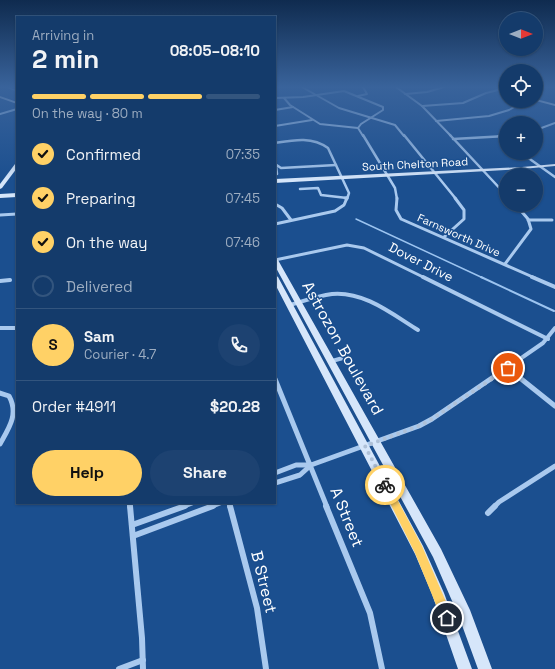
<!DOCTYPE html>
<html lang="en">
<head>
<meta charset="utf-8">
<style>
	:root { --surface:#143b6b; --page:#1d4271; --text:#f1f3f6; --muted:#9dadc1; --line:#33557e; --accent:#ffd166 }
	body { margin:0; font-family:"Space Grotesk",sans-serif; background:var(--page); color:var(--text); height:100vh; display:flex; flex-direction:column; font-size:15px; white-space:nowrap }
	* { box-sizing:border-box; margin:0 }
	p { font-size:13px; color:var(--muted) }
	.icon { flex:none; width:22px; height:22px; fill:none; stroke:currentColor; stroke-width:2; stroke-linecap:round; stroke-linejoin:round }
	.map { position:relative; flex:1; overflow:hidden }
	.details { position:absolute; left:16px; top:16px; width:260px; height:488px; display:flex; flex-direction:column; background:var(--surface); border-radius:0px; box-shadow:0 1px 3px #0004,0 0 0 1px var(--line) }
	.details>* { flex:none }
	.needle { width:26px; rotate:90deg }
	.buttons { position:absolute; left:499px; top:12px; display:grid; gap:8px }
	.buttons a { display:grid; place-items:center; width:44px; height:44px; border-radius:50%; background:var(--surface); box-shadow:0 1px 3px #0004,0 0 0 1px var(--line); font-size:20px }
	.pin { position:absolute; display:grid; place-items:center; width:34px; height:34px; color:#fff; margin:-17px; border:2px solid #fff; border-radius:50%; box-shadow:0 1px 4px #0007 }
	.courier { position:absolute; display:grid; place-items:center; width:40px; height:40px; margin:-20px; border:3px solid #ffd166; border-radius:50%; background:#fff; color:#222; box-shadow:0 1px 5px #0007 }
	.overview em { font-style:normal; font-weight:700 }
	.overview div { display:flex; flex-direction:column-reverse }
	.overview { display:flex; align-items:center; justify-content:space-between; height:68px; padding:0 16px }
	h1 { font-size:26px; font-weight:700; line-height:30px }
	.bar { display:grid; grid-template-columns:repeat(4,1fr); gap:6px 4px; align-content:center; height:48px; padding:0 16px }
	.bar i { height:5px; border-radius:3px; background:var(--line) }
	.bar .active { background:var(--accent) }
	.bar p { grid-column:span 4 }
	.line { display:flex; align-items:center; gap:10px; padding:0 16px; border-top:1px solid var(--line) }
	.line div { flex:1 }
	.round { display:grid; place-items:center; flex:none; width:42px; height:42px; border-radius:21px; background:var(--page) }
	ol { padding:0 16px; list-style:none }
	li { display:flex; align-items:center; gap:12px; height:44px }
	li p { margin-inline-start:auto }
	li .icon { padding:4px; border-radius:50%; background:var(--accent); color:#111; stroke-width:4 }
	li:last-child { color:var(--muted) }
	li i { width:22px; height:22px; border:2px solid var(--line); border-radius:50% }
	.action { display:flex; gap:8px; margin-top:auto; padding:8px 16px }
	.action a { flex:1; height:46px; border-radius:24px; background:var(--accent); color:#111; font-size:16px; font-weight:700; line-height:46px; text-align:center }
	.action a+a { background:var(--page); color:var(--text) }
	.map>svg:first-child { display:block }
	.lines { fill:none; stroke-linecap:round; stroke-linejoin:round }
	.stream-far2 { stroke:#9cc4f0; stroke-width:1 }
	.stream-far1 { stroke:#9cc4f0; stroke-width:1.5 }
	.stream { stroke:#9cc4f0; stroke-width:2 }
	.street-far5 { stroke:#a9c9ee; stroke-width:2 }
	.street-far4 { stroke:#a9c9ee; stroke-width:2.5 }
	.street-far3 { stroke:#a9c9ee; stroke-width:3 }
	.street-far2 { stroke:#a9c9ee; stroke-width:4 }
	.street-far1 { stroke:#a9c9ee; stroke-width:5 }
	.street { stroke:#a9c9ee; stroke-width:6 }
	.secondary { fill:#d6e6fa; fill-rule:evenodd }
	.route { fill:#ffd166 }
	.done { stroke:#afc1d8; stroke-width:4; stroke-dasharray:0 7.2 }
	.labels { text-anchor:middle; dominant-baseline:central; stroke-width:3; stroke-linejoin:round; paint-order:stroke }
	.far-street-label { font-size:11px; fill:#fff; stroke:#1b4f8f }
	.street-label { font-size:13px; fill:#fff; stroke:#1b4f8f }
	.near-street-label { font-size:16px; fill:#fff; stroke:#1b4f8f }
</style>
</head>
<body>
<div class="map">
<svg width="555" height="669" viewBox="0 0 555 669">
	<rect width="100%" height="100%" fill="#1b4f8f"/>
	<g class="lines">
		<!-- stream-far2 -->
		<path class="stream-far2" d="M6,87L17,91"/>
		<!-- stream-far1 -->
		<path class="stream-far1" d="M356,219L483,278"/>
		<!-- stream -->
		<path class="stream" d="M481,277L554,311"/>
		<!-- street-far5 -->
		<g class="street-far5">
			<path d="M302,87L339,108L395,125L404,136"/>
			<path d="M396,87L422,106L451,136"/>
			<path d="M405,94L427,92L444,87"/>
			<path d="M358,96L367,94L363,87"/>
			<path d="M275,98L303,97L344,91L383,107V110L361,124L358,128"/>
			<path d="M284,98L290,105L320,124L358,128"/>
			<path d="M422,106L463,103L486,93L502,89"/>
			<path d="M275,110L293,107"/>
			<path d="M0,114L17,109"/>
			<path d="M436,121L489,116L509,110L525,101"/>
			<path d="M275,126L312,120"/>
			<path d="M358,128L363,136"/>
			<path d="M536,130L555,123"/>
			<path d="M498,136H506"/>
		</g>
		<!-- street-far4 -->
		<g class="street-far4">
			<path d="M363,135L395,188L397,199"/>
			<path d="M404,135L456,199"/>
			<path d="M450,135L506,195"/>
			<path d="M453,139L506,136"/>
			<path d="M275,143C293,140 312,136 328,148L349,193L347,199"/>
			<path d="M520,155L527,157L555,177"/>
			<path d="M275,164L281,168L336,165"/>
			<path d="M276,166L277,174"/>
			<path d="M300,189L318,188L321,195L347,198"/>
		</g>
		<!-- street-far3 -->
		<g class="street-far3">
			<path d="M345,198H347"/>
			<path d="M397,198L396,210L401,219L535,278"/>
			<path d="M275,204L282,208L291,220"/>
			<path d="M0,215L17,214"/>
			<path d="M528,220H552"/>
			<path d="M275,224L335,211L344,205L347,198"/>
			<path d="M444,237L464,219V210L455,198"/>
			<path d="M275,260L347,245L364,248L425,278"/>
			<path d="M505,264L531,229L528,219L516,205"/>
		</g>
		<!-- street-far2 -->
		<g class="street-far2">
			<path d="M423,277L548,339"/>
			<path d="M532,277L555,287"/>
			<path d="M0,281L10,280"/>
			<path d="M290,305C304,301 317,296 332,294C364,291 392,314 418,330"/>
			<path d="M0,328H17"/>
			<path d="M332,361L343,358"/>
			<path d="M508,368L521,379"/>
			<path d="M491,379L543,343L555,328"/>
		</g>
		<!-- street-far1 -->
		<g class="street-far1">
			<path d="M520,378L555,406"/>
			<path d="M275,379L327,507"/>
			<path d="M0,393L9,396C19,414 9,428 0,444"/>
			<path d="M275,473L296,465H311L419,426L432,419L492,378"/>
			<path d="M275,483L300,475L311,465"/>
			<path d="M130,503V507"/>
			<path d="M229,503L230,507"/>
			<path d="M182,507L192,503"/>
			<path d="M210,507L220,503"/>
			<path d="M494,507L499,502L555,466"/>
		</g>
		<!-- street -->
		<g class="street">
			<path d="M130,506L142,638L143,669"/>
			<path d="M230,506L257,608L266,669"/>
			<path d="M326,506L370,613L382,669"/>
			<path d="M488,513L495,506"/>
			<path d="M132,525L185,506"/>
			<path d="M133,536L213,506"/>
			<path d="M119,669L143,660"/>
		</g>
		<!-- secondary -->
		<g class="secondary">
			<path d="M495,87L506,89V91L496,88Z"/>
			<path d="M0,96L17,102V104L0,98Z"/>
			<path d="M536,99L555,104V106L536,101Z"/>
			<path d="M15,164H17V168L2,188L0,189V184Z"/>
			<path d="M555,164V166L522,169L275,183V179L522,167Z"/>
			<path d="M17,193V197L0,198V194Z"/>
			<path d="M275,258L278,260L441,549L470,610L492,669H478L459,617L433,557L275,266Z"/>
			<path d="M275,275L278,277L423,546L444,593L472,669H458L432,594L415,554L275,284Z"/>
		</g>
	</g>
	<!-- sky -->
	<linearGradient id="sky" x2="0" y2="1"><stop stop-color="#0f2b4f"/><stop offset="0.48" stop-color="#39639b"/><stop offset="1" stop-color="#39639b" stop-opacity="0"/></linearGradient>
	<rect width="555" height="181" fill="url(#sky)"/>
	<!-- route -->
	<path class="route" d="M385,481L388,482L422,546L453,618L451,622L447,624L443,622L415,553L381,485L382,482Z"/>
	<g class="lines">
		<!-- done -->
		<path class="done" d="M385,485L365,446L419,426L432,419L508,368"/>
	</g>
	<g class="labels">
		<!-- far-street labels -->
		<g class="far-street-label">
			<text transform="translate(415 164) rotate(-3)">South Chelton Road</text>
			<text transform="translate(459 235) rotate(24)">Farnsworth Drive</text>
		</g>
		<!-- street labels -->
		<g class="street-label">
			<text transform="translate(421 262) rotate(27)">Dover Drive</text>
		</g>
		<!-- near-street labels -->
		<g class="near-street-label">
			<text transform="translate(343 348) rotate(61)">Astrozon Boulevard</text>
			<text transform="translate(347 517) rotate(68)">A Street</text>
			<text transform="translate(264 582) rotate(76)">B Street</text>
		</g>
	</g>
</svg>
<div class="buttons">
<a><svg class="needle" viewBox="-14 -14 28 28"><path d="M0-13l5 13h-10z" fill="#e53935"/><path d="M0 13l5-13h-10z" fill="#9dadc1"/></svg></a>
<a><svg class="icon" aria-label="locate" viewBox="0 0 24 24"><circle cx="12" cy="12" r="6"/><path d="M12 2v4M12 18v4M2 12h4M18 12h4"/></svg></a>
<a>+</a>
<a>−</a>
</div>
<div class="pin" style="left:508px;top:368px;background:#ea580c"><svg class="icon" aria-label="bag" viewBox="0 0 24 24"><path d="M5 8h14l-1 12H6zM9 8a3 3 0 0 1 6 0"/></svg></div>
<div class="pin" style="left:447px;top:618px;background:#1f2937"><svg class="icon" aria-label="home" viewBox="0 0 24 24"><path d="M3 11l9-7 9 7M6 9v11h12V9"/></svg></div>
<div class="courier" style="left:385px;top:485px"><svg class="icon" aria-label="bike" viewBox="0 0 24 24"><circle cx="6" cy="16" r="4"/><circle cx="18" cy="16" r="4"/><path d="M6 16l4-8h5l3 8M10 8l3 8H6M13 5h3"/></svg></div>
<section class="details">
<div class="overview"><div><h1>2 min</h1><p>Arriving in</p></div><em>08:05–08:10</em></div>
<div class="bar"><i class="active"></i><i class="active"></i><i class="active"></i><i></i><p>On the way · 80 m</p></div>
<ol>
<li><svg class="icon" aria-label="check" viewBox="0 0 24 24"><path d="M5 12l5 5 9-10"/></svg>Confirmed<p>07:35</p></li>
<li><svg class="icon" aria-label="check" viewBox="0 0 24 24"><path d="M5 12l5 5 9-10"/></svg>Preparing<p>07:45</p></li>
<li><svg class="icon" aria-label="check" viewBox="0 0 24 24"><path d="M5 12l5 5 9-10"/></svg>On the way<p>07:46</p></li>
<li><i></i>Delivered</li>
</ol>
<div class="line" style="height:72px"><b class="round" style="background:var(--accent);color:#111">S</b><div><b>Sam</b><p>Courier · 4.7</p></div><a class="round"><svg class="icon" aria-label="phone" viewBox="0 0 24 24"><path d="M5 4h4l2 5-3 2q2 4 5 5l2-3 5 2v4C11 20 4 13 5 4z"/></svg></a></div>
<div class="line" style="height:52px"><div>Order #4911</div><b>$20.28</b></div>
<div class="action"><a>Help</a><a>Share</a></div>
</section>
</div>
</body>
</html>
